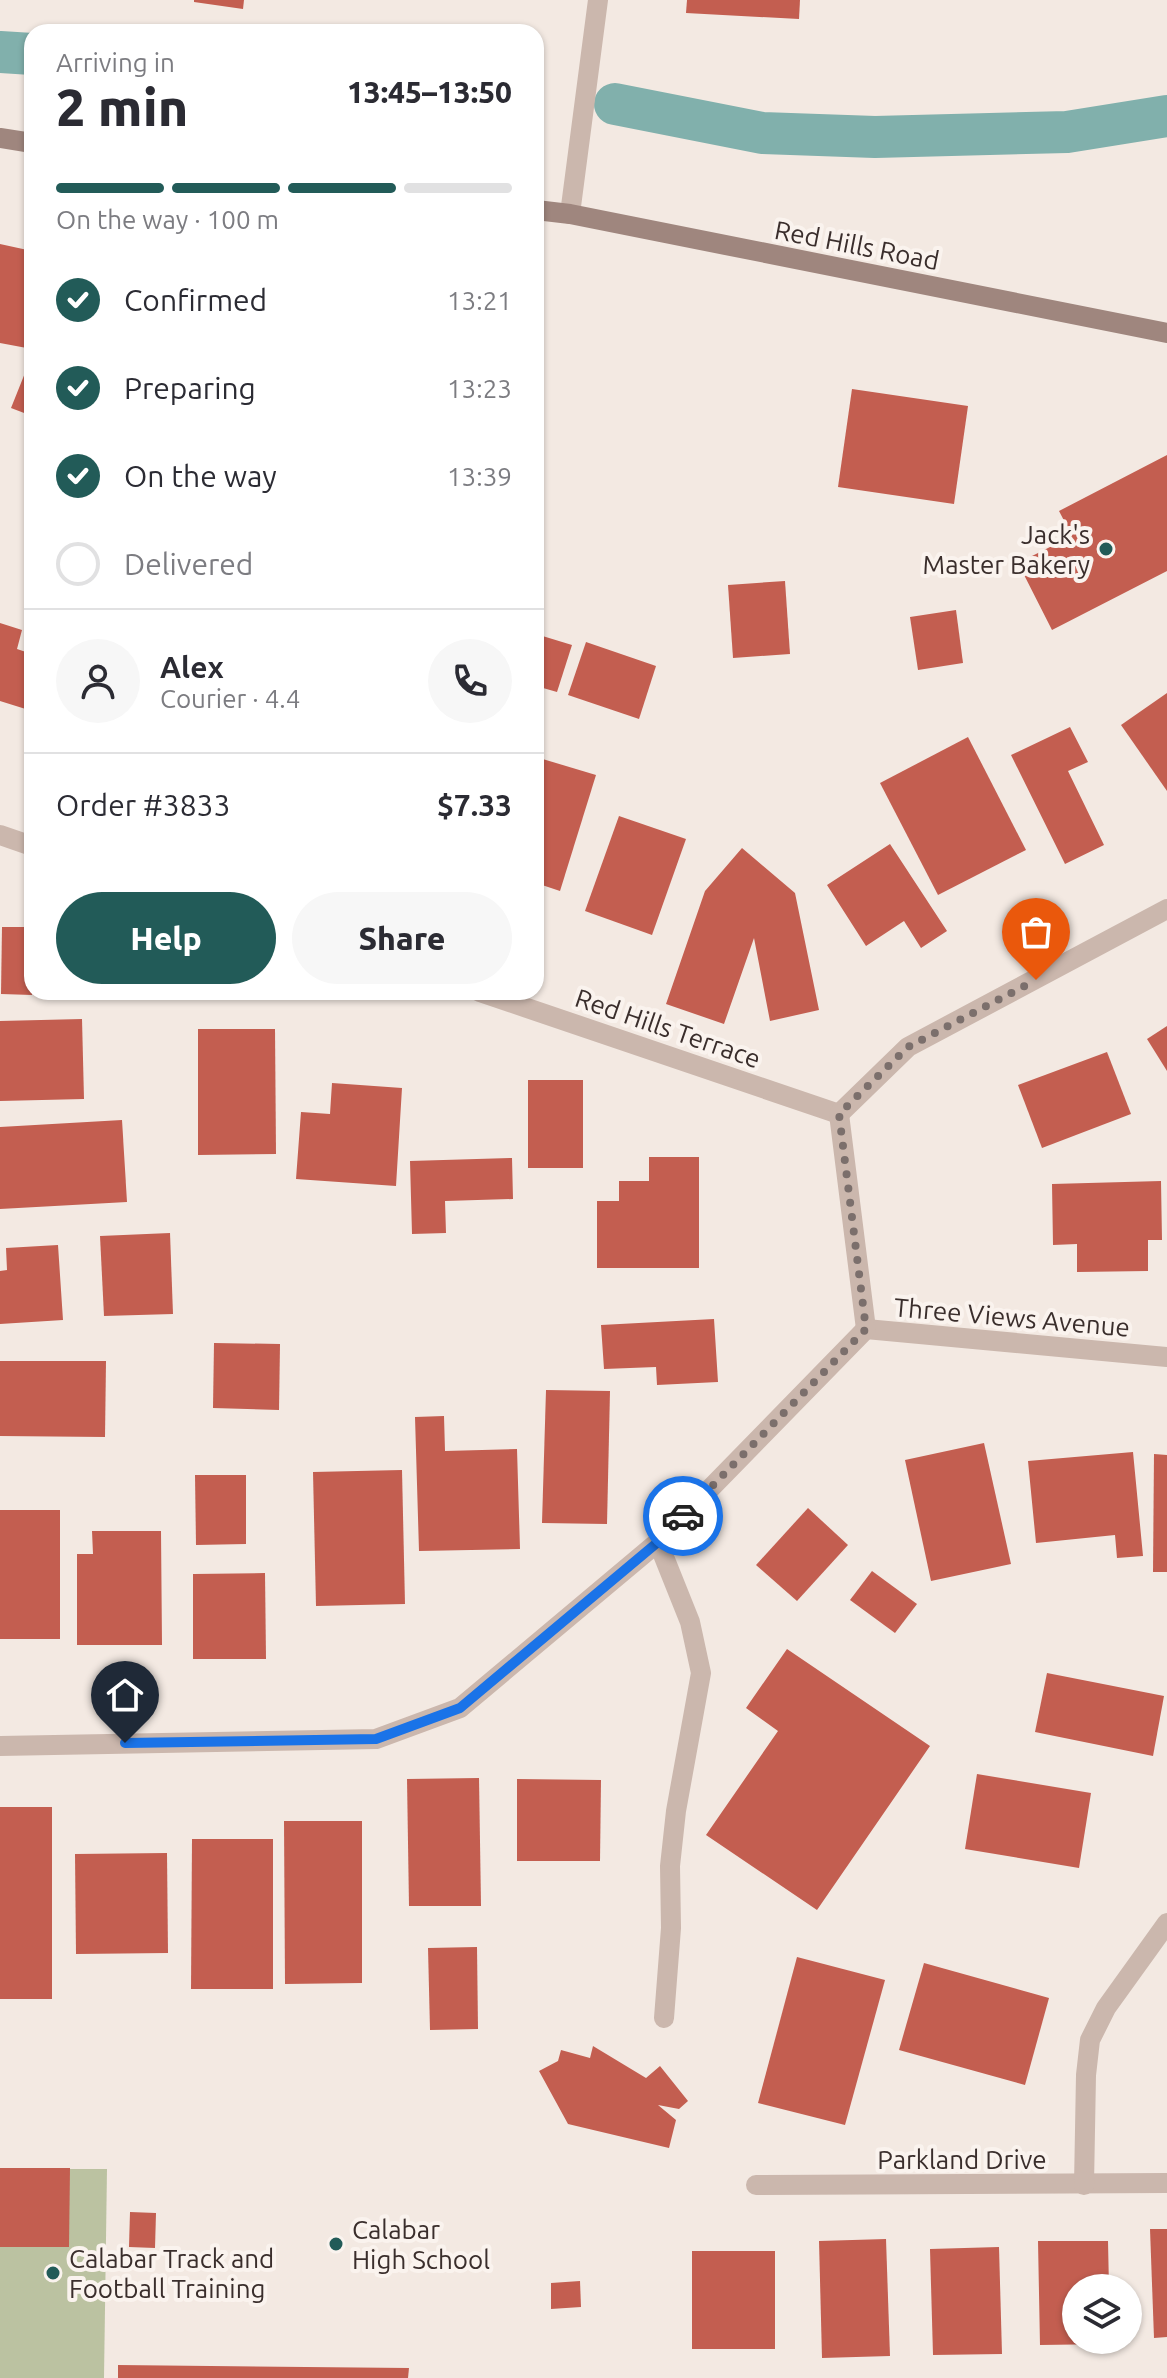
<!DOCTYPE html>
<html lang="en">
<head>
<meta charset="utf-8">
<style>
	:root { --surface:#fff; --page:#f7f7f7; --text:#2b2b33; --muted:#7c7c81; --line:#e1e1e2; --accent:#225b58 }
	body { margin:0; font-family:Ubuntu,sans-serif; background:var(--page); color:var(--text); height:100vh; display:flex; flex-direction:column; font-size:30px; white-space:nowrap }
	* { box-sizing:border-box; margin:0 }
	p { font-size:26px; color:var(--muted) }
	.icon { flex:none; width:44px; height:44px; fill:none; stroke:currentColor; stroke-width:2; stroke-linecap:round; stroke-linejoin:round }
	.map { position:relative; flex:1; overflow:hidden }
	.panel { position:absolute; left:24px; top:24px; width:520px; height:976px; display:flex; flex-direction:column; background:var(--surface); border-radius:24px; box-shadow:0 2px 6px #0004 }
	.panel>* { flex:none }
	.tools { position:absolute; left:1062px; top:2274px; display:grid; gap:16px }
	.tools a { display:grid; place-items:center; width:80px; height:80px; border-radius:50%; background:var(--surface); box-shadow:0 2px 6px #0004; font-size:40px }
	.pin { position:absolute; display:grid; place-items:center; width:68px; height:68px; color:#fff; margin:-82px -34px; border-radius:50% 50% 50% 0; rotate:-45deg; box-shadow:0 0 8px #0007 }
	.pin .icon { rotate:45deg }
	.courier { position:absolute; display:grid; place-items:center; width:80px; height:80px; margin:-40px; border:6px solid #1a73e8; border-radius:50%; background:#fff; color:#222; box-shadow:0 2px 10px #0007 }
	.head em { font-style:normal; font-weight:800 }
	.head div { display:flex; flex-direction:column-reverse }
	.head { display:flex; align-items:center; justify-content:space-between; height:136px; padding:0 32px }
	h1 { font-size:52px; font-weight:800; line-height:60px }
	.bar { display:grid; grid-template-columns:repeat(4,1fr); gap:12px 8px; align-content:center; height:96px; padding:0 32px }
	.bar i { height:10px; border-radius:6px; background:var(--line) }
	.bar .selected { background:var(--accent) }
	.bar p { grid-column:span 4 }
	.line { display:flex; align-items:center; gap:20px; padding:0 32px; border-top:2px solid var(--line) }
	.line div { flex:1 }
	.round { display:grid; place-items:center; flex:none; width:84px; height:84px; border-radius:42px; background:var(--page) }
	ol { padding:0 32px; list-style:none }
	li { display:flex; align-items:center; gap:24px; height:88px }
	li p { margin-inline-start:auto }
	li .icon { padding:8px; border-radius:50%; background:var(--accent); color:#fff; stroke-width:4 }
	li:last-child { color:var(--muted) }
	li i { width:44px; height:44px; border:4px solid var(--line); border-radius:50% }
	.cta { display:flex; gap:16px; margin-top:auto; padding:16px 32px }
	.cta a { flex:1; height:92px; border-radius:48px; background:var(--accent); color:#fff; font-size:32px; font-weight:800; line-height:92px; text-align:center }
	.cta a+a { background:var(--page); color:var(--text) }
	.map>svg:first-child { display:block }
	.pitch { fill:#bbc2a1 }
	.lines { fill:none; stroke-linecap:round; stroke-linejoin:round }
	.canal { stroke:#81b0ac; stroke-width:42 }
	.building { fill:#c35e50 }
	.minor { stroke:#cbb7ad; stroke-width:20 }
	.secondary { stroke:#9f867e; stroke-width:20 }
	.done { stroke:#7b6f6c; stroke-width:8; stroke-dasharray:0 14.4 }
	.route { stroke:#1a73e8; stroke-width:10 }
	.poi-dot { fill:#225b58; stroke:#faf3ee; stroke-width:3 }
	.labels { text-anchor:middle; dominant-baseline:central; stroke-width:8; stroke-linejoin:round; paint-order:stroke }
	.street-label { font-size:26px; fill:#3a2e2c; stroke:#faf3ee }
	.poi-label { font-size:26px; fill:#3a2e2c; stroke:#faf3ee; text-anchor:start }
</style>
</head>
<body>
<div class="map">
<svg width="1167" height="2378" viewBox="0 0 1167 2378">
	<rect width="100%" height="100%" fill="#f3e9e2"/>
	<!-- pitch -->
	<path class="pitch" d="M0,2169H107L104,2378H0Z"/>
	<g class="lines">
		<!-- canal -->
		<g class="canal">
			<path d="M0,52L32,54"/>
			<path d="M615,104L762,133L875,137L1067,132L1167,116"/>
		</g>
	</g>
	<!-- building -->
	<g class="building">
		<path d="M194,0H244L243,9L194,2Z"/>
		<path d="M687,0H800L799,19L686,13Z"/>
		<path d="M0,244L32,251V349L0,343Z"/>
		<path d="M27,368L32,370V416L11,408Z"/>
		<path d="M852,389L968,406L954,504L838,487Z"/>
		<path d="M1167,455V571L1052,630L1018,563L1072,536L1059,511Z"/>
		<path d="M785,581L790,654L733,658L728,585Z"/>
		<path d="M956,610L963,663L918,670L910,617Z"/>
		<path d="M0,623L22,630L17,649L32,654V711L0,701Z"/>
		<path d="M536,634L572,645L557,692L536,686Z"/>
		<path d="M586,642L656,666L639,719L568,695Z"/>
		<path d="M1167,693V791L1121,725Z"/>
		<path d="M1070,727L1088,762L1068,771L1104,845L1065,864L1011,755Z"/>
		<path d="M968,737L1026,850L938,895L880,783Z"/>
		<path d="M536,757L596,775L560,891L536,883Z"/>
		<path d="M619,816L686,839L652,935L585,911Z"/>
		<path d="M890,844L947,931L921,948L904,921L866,946L827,885Z"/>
		<path d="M742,848L795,893L819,1010L770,1021L754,938L724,1024L666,1004L705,891Z"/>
		<path d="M2,927H32V995L1,994Z"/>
		<path d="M37,992H110L109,996L37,995Z"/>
		<path d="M82,1019L84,1099L0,1101V1021Z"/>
		<path d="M1167,1026V1071L1147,1039Z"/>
		<path d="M198,1029H275L276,1154L198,1155Z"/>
		<path d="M1107,1052L1131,1114L1042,1148L1018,1085Z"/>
		<rect x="528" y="1080" width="55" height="88"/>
		<path d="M332,1083L402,1088L396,1186L296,1179L301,1112L330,1114Z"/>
		<path d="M122,1120L127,1202L0,1209V1127Z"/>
		<path d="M649,1157H699V1268H597V1201H619V1181H649Z"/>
		<path d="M512,1158L513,1199L445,1201L446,1233L412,1234L410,1161Z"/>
		<path d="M1161,1181L1162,1240H1148V1271L1077,1272V1244L1053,1245L1052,1184Z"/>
		<path d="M170,1233L173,1314L104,1316L100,1236Z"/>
		<path d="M58,1245L63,1320L0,1324V1271L7,1270L6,1248Z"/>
		<path d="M714,1319L718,1382L657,1385L656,1367L604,1369L601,1325Z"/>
		<path d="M214,1343L280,1344L279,1410L213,1408Z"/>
		<path d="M0,1361H106L105,1437L0,1436Z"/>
		<path d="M546,1390L610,1391L607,1524L542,1523Z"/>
		<path d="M444,1416L445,1451L517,1449L520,1549L419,1551L415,1417Z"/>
		<path d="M984,1443L1011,1564L931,1581L905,1460Z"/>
		<path d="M1133,1452L1143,1556L1117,1558L1115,1535L1036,1543L1028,1461Z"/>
		<path d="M1154,1454L1167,1455V1572H1153Z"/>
		<path d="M402,1470L405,1604L316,1606L313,1472Z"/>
		<path d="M195,1475H246V1544L196,1545Z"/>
		<path d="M808,1508L848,1545L797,1601L756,1565Z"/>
		<rect x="0" y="1510" width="60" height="129"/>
		<path d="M92,1531H161L162,1645H77V1554H93Z"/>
		<path d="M872,1571L917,1604L895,1633L850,1600Z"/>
		<path d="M265,1573L266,1659H193V1574Z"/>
		<path d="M787,1649L930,1746L817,1910L706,1835L778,1731L746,1708Z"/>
		<path d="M1047,1673L1164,1696L1153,1756L1035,1732Z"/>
		<path d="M977,1774L1091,1793L1079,1868L965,1849Z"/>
		<path d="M479,1778L481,1906H409L407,1779Z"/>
		<path d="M517,1779L601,1780L600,1861H517Z"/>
		<rect x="0" y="1807" width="52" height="192"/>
		<path d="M284,1821H362V1983L285,1984Z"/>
		<path d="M192,1839H273V1989H191Z"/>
		<path d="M167,1853L168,1953L76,1954L75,1854Z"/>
		<path d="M477,1947L478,2029L430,2030L428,1948Z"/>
		<path d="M797,1957L885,1980L845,2125L758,2103Z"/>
		<path d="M924,1963L1049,1998L1025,2085L899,2050Z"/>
		<path d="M593,2046L646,2078L660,2066L688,2101L679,2109L658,2105L676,2120L669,2148L568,2124L539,2071L558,2061L561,2050L590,2058Z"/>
		<path d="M0,2168H70L69,2247H0Z"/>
		<path d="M130,2212L156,2213L155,2248L129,2247Z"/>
		<path d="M1150,2229H1167V2337L1154,2338Z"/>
		<path d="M886,2239L890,2356L822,2358L819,2241Z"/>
		<path d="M1038,2241H1108L1109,2288H1076V2340H1109V2344L1040,2345Z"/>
		<path d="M999,2247L1002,2354L933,2355L930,2249Z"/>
		<rect x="692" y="2251" width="83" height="98"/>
		<path d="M580,2281L581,2307L551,2309V2283Z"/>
		<path d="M118,2365L409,2368L408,2378H118Z"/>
	</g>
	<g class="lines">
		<!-- minor -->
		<g class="minor">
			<path d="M570,214L598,0"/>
			<path d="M0,835L32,846"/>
			<path d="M480,992L839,1114"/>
			<path d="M839,1114L908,1047L1167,909"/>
			<path d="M839,1114L866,1329"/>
			<path d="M866,1329L1167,1357"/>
			<path d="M658,1542L690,1622L701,1673L676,1811L670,1866L671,1928L664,2018"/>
			<path d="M0,1746L376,1739L460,1708L658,1542L866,1329"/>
			<path d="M756,2185L1167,2183"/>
			<path d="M1084,2185L1086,2075L1090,2040L1106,2008L1167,1923"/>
		</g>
		<!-- secondary -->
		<g class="secondary">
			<path d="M0,138L32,143"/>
			<path d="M536,210L570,214L1167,333"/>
		</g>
	</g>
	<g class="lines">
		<!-- done -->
		<path class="done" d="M683,1516L866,1329L839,1114L908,1047L1036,980"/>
		<!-- route -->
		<path class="route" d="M125,1743L376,1739L460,1708L658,1542L683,1516"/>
	</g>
	<!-- markers -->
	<g class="poi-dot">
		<circle cx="1106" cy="549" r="8"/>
		<circle cx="336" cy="2244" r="8"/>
		<circle cx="53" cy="2273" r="8"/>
	</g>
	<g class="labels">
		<!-- street labels -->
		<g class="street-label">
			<text transform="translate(857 245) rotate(11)">Red Hills Road</text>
			<text transform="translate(668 1028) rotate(19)">Red Hills Terrace</text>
			<text transform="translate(1012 1317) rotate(5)">Three Views Avenue</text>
			<text x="962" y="2159">Parkland Drive</text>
		</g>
		<!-- poi labels -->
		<g class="poi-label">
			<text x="1090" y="534" text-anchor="end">Jack's<tspan x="1090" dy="30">Master Bakery</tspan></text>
			<text x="352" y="2229">Calabar<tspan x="352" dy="30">High School</tspan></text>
			<text x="69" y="2258">Calabar Track and<tspan x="69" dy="30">Football Training</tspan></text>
		</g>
	</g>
</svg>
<div class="tools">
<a><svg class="icon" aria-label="layers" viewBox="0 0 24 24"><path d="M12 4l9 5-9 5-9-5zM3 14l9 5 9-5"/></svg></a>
</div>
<div class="pin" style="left:1036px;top:980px;background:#ea580c"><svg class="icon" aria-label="bag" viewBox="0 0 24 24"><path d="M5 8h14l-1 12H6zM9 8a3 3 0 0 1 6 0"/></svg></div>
<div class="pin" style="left:125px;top:1743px;background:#1f2937"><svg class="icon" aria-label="home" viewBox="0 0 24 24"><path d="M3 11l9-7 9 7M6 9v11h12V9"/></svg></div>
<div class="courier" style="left:683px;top:1516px"><svg class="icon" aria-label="car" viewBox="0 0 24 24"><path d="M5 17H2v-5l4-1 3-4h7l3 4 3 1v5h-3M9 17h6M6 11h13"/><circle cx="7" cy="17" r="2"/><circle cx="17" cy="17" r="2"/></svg></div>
<section class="panel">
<div class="head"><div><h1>2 min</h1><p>Arriving in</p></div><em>13:45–13:50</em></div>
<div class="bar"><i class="selected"></i><i class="selected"></i><i class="selected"></i><i></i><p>On the way · 100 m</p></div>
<ol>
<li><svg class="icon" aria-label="check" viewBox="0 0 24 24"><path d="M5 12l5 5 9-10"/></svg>Confirmed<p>13:21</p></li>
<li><svg class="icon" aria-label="check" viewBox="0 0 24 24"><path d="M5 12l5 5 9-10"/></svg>Preparing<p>13:23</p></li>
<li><svg class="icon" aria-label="check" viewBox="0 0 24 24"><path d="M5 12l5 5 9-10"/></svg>On the way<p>13:39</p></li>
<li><i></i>Delivered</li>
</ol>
<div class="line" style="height:144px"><a class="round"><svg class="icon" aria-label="person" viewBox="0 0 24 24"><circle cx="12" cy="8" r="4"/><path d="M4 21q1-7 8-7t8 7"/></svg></a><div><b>Alex</b><p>Courier · 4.4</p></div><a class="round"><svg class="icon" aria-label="phone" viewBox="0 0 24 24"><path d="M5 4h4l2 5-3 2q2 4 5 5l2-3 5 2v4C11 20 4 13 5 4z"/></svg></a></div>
<div class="line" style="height:104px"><div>Order #3833</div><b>$7.33</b></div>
<div class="cta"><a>Help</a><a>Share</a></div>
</section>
</div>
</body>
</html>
